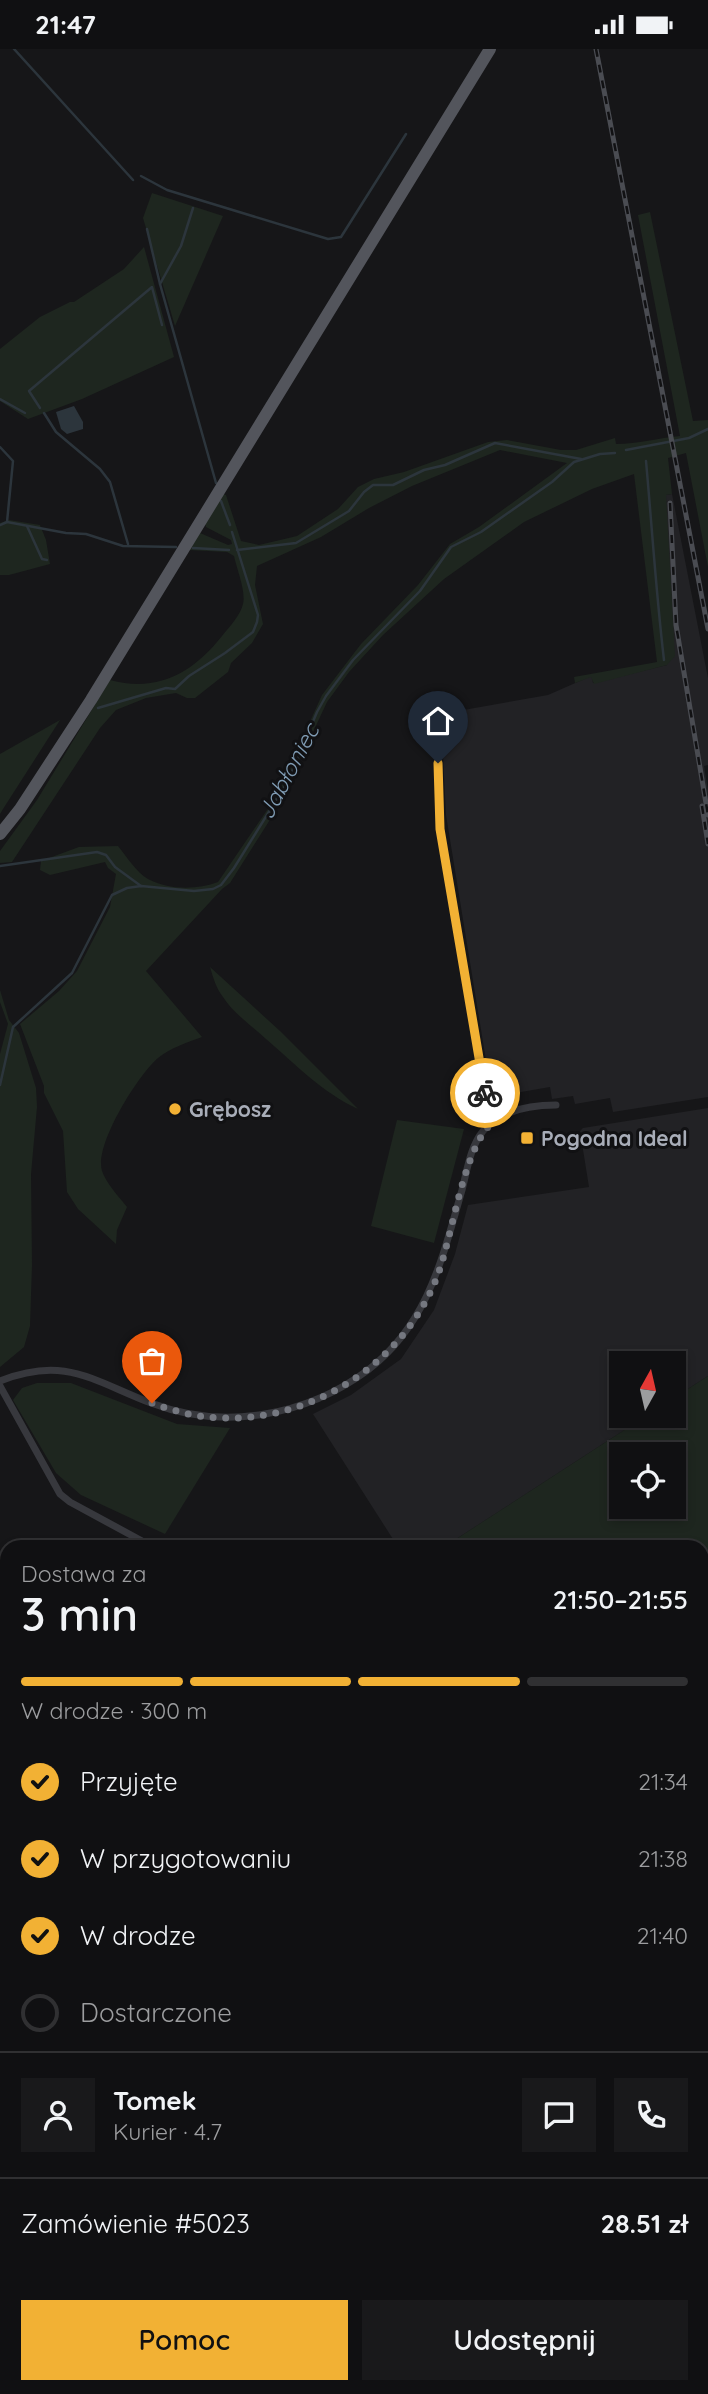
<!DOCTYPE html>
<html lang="pl">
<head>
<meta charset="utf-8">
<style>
	:root { --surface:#101012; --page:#19191b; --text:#f1f3f6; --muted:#9c9d9f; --line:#303032; --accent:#f2b134 }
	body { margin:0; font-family:Quicksand,sans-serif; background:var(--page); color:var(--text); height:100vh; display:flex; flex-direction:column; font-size:26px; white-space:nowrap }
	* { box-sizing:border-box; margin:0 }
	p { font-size:23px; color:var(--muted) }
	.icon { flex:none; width:38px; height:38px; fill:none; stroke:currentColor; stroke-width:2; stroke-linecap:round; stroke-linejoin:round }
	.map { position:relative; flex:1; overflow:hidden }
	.drawer { position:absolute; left:0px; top:1491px; width:709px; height:854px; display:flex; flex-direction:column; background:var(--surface); border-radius:21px 21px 0 0; box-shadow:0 4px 10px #0003,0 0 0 2px var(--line) }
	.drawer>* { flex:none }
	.needle { width:46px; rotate:8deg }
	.tools { position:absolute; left:609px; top:1302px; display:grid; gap:14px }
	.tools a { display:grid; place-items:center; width:77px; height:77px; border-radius:0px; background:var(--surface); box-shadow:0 4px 10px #0003,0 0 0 2px var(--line); font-size:35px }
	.pin { position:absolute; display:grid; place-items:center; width:60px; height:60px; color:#fff; margin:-72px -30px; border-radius:50% 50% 50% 0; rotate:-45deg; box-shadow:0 0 7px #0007 }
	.pin .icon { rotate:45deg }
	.courier { position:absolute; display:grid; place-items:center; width:70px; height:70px; margin:-35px; border:5px solid #f2b134; border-radius:50%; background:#fff; color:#222; box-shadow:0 2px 9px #0007 }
	.overview em { font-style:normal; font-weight:600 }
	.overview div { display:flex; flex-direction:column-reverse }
	.overview { display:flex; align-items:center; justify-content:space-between; height:119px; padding:0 21px }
	h1 { font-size:46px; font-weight:600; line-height:52px }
	.bar { display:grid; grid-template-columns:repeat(4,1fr); gap:10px 7px; align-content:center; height:84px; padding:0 21px }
	.bar i { height:9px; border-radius:5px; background:var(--line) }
	.bar .current { background:var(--accent) }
	.bar p { grid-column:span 4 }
	.line { display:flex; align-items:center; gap:18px; padding:0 21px; border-top:2px solid var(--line) }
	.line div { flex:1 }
	.round { display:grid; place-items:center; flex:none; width:74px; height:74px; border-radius:0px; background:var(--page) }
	ol { padding:0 21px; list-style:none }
	li { display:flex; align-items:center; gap:21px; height:77px }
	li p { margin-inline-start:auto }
	li .icon { padding:7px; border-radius:50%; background:var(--accent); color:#111; stroke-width:4 }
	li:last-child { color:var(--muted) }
	li i { width:38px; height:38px; border:4px solid var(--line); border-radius:50% }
	.action { display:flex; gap:14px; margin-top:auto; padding:14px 21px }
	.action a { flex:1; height:80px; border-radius:0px; background:var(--accent); color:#111; font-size:28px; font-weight:600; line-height:80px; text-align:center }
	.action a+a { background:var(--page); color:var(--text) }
	.status { display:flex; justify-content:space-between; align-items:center; height:49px; padding:0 35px; background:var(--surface); direction:ltr }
	.status svg { height:19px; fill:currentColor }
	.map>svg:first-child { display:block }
	.built { fill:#222225 }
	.green { fill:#1e261f; fill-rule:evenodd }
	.water { fill:#2c353c }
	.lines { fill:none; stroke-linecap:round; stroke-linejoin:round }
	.stream { stroke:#2c353c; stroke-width:2.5 }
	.minor { stroke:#37383d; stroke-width:7 }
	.tertiary { stroke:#37383d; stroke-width:9 }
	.primary { stroke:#53555c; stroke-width:12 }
	.rail-casing { stroke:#4a4c52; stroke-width:5 }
	.rail { stroke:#111113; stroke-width:2.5; stroke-dasharray:8; stroke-linecap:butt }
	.done { stroke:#757880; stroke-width:7; stroke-dasharray:0 12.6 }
	.route { stroke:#f2b134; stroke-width:9 }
	.poi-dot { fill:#f2b134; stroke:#111113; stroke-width:2.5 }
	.labels { text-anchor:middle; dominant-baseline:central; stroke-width:6; stroke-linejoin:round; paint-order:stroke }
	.poi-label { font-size:21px; font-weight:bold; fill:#a8adb8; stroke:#111113; text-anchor:start }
	.water-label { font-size:23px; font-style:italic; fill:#7f9bb3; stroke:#111113 }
</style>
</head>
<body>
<div class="status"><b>21:47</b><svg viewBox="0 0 49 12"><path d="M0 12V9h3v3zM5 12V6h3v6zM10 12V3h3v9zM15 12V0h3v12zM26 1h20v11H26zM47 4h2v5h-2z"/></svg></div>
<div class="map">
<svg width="708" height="2345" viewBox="0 0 708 2345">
	<rect width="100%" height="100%" fill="#161618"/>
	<!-- built -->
	<g class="built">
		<path d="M672,445L708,629V716L704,717L708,741V1048L613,1063L610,1049L575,1055L573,1047L552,1050L550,1038L492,1048L446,766L441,665L548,646L589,628H592L593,634L667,616L666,446Z"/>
		<path d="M708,1059V1327L674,1349V1314H621V1367H646L444,1498H398L313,1365L351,1346L401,1310L434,1261L455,1205L468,1156L589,1138L580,1082L583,1079Z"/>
		<path d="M5,2192L7,2194V2338H139L146,2345H0V2197Z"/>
		<path d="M231,2338H482L485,2345H235Z"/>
	</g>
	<!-- green -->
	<g class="green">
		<path d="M152,144L223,167L175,277L143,169Z"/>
		<path d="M650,163L693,372L708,371V518L686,404L668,409L672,445L666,446L675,607L667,616L594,635L591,628L575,634L574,628L657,613L634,425L592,440L524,473L444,530L383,586L349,623L327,653L278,758L230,834L222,840L146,922L202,988C188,993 170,999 158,1009C138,1026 94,1096 102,1122C106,1134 119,1148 127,1158L117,1181L116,1195L78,1160L67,1143L63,1082L44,1044V1037L20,975L59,942L77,922L110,858L116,825L108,819L105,813L50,826L40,821L41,812L79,798L118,797C126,807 137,824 148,830C168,841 197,841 218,833L276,748L322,646L361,595L418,536L450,495L479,478L567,414L500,401L412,437L369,459L321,488L257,517L255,536L263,575L252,594L231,614L228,623L195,649H187L176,644L146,649L116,661L100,679L12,813L0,814V802L37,751L110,631C157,644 193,624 222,587C230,577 240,567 243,555C246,542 237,521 234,507L227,503L189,501L200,484L228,496L232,495L231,491L206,478L205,474L223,445L226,446L241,492L259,496L297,487L338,460L358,438L374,430L404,423L488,393L507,391L561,401H576L615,389L616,395C638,395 658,389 680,387L638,166Z"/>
		<path d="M144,198L174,308L82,350L28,370L0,352V300L40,268L70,253H74L124,220Z"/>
		<path d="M9,471L40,476L46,491L50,515L9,526H0V474Z"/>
		<path d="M60,671L3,760L0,765V705Z"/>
		<path d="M210,918L280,982L358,1060C323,1044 295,1015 266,990C252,977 233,964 223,948C216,939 213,928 210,918Z"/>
		<path d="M0,941L9,971L19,984L36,1039L37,1058L31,1125L32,1216L30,1277L24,1298L0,1318V1005L8,975L0,953Z"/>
		<path d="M397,1071L464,1080L434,1194L371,1177Z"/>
		<path d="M708,1327V1624L702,1628V1498H444L646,1367H674V1349ZM621,1405H674V1458H621Z"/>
		<path d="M37,1334H71L177,1375L230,1379L165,1485L81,1446L56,1424L13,1351L22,1339Z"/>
		<path d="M708,1632V1835H702V1636Z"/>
		<path d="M0,1694L7,1705V1776L0,1781Z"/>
		<path d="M5,1785L7,1789V1878L0,1882V1789Z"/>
		<path d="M702,1842H708V1947L702,1929Z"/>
		<path d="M702,1946L708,1960V2345H495L491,2338H702Z"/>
	</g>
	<!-- water -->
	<path class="water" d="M74,357L83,373V380L67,385L61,380L56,363Z"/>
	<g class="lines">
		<!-- stream -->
		<g class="stream">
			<path d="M14,0L133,131"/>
			<path d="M141,127L167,141L328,190L341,188L406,85"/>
			<path d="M193,159L181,197L160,235L216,434"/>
			<path d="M147,180L160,235"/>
			<path d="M0,350L25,364"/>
			<path d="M40,359L29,342L152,238L162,276"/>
			<path d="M44,364L56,383L100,420L110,433L128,495"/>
			<path d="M0,398L13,412L7,473L0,476"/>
			<path d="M626,401L689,389L708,380"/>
			<path d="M646,412C652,478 656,544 664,611"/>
			<path d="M221,452L230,476"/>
			<path d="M7,473L66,484L86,485L123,497L176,498"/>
			<path d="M27,477L42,510L47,511"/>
			<path d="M193,499L229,501"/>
			<path d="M237,501L296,494L349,462L364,443L373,436H393L424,421L445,416L495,394L581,410"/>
			<path d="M98,659L166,639L175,640L189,627L225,604L253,583L257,573L258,566L232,483"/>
			<path d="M0,817L97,803L106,806L115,818L141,837"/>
			<path d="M0,1036L13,978L72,924L112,846L127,839L141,837L194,842L213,840L221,836L234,819L288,732L317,663L326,647L353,611L420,542L451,498L481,483L552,433L574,413L600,405L615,404"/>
		</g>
		<!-- minor -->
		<g class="minor">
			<path d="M438,714L440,780L486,1048L489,1060L495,1071"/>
			<path d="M0,1332C65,1306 93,1332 151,1354C224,1382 306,1367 368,1321C428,1275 442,1210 462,1141C467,1122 470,1098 483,1082C501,1061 530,1056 556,1056"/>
			<path d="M0,1337L60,1445L70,1453L153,1498"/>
			<path d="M0,1520L7,1521"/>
			<path d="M0,1686L7,1694"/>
			<path d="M0,1785L7,1781"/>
			<path d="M0,1793L7,1805"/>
			<path d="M0,2061L7,2056"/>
			<path d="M0,2191L7,2184"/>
		</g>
		<!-- tertiary -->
		<g class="tertiary">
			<path d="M0,2167L7,2175"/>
			<path d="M161,2338L167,2345"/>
		</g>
		<!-- primary -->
		<path class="primary" d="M0,785L20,760L91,651L490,0"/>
		<!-- rail casing -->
		<g class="rail-casing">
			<g id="rail">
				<path d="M596,0L708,580"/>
				<path d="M670,454L676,576L708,766"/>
				<path d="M702,757L708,795"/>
			</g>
		</g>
		<!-- rail -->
		<use href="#rail" class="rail"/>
	</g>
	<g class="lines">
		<!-- done -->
		<path class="done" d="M152,1354C165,1359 179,1363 193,1366C294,1384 400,1323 437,1228C453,1187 463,1096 495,1071L489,1060L485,1044"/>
		<!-- route -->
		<path class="route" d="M438,714L440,780L485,1044"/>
	</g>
	<!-- markers -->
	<g class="poi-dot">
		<circle cx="175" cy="1060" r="7"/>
		<rect x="520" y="1082" width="14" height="14" rx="3.5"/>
	</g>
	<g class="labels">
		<!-- poi labels -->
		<g class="poi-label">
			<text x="189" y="1060">Grębosz</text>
			<text x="541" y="1089">Pogodna Ideal</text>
		</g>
		<!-- water labels -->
		<g class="water-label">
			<text transform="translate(288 722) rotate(-62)">Jabłoniec</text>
		</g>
	</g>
</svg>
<div class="tools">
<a><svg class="needle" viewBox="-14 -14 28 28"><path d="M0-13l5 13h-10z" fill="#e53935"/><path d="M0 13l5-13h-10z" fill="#9c9d9f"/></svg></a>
<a><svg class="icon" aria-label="locate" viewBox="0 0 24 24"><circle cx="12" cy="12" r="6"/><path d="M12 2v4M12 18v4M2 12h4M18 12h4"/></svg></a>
</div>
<div class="pin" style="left:152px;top:1354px;background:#ea580c"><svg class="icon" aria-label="bag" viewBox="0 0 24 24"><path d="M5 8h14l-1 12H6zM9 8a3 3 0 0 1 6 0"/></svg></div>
<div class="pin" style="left:438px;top:714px;background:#1f2937"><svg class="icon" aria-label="home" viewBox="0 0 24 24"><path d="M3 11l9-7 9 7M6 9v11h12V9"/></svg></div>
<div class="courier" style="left:485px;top:1044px"><svg class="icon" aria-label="bike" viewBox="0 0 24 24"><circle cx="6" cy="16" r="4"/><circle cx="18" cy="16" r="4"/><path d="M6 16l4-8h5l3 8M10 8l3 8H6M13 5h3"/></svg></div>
<section class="drawer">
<div class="overview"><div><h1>3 min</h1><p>Dostawa za</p></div><em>21:50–21:55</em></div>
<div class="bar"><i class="current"></i><i class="current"></i><i class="current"></i><i></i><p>W drodze · 300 m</p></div>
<ol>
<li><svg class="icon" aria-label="check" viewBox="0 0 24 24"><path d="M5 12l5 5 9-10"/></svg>Przyjęte<p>21:34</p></li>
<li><svg class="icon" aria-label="check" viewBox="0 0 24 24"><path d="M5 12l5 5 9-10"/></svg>W przygotowaniu<p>21:38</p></li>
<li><svg class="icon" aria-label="check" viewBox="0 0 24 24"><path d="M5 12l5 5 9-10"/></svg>W drodze<p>21:40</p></li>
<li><i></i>Dostarczone</li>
</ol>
<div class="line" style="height:126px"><a class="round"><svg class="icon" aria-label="person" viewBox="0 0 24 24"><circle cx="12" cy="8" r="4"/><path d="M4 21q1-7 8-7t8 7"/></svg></a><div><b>Tomek</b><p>Kurier · 4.7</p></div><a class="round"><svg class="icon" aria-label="chat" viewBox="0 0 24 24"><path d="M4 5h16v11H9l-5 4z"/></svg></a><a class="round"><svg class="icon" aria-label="phone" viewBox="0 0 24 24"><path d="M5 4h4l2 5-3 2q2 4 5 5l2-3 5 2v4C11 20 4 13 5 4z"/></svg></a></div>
<div class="line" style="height:91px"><div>Zamówienie #5023</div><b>28.51 zł</b></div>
<div class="action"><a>Pomoc</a><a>Udostępnij</a></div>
</section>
</div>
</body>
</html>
